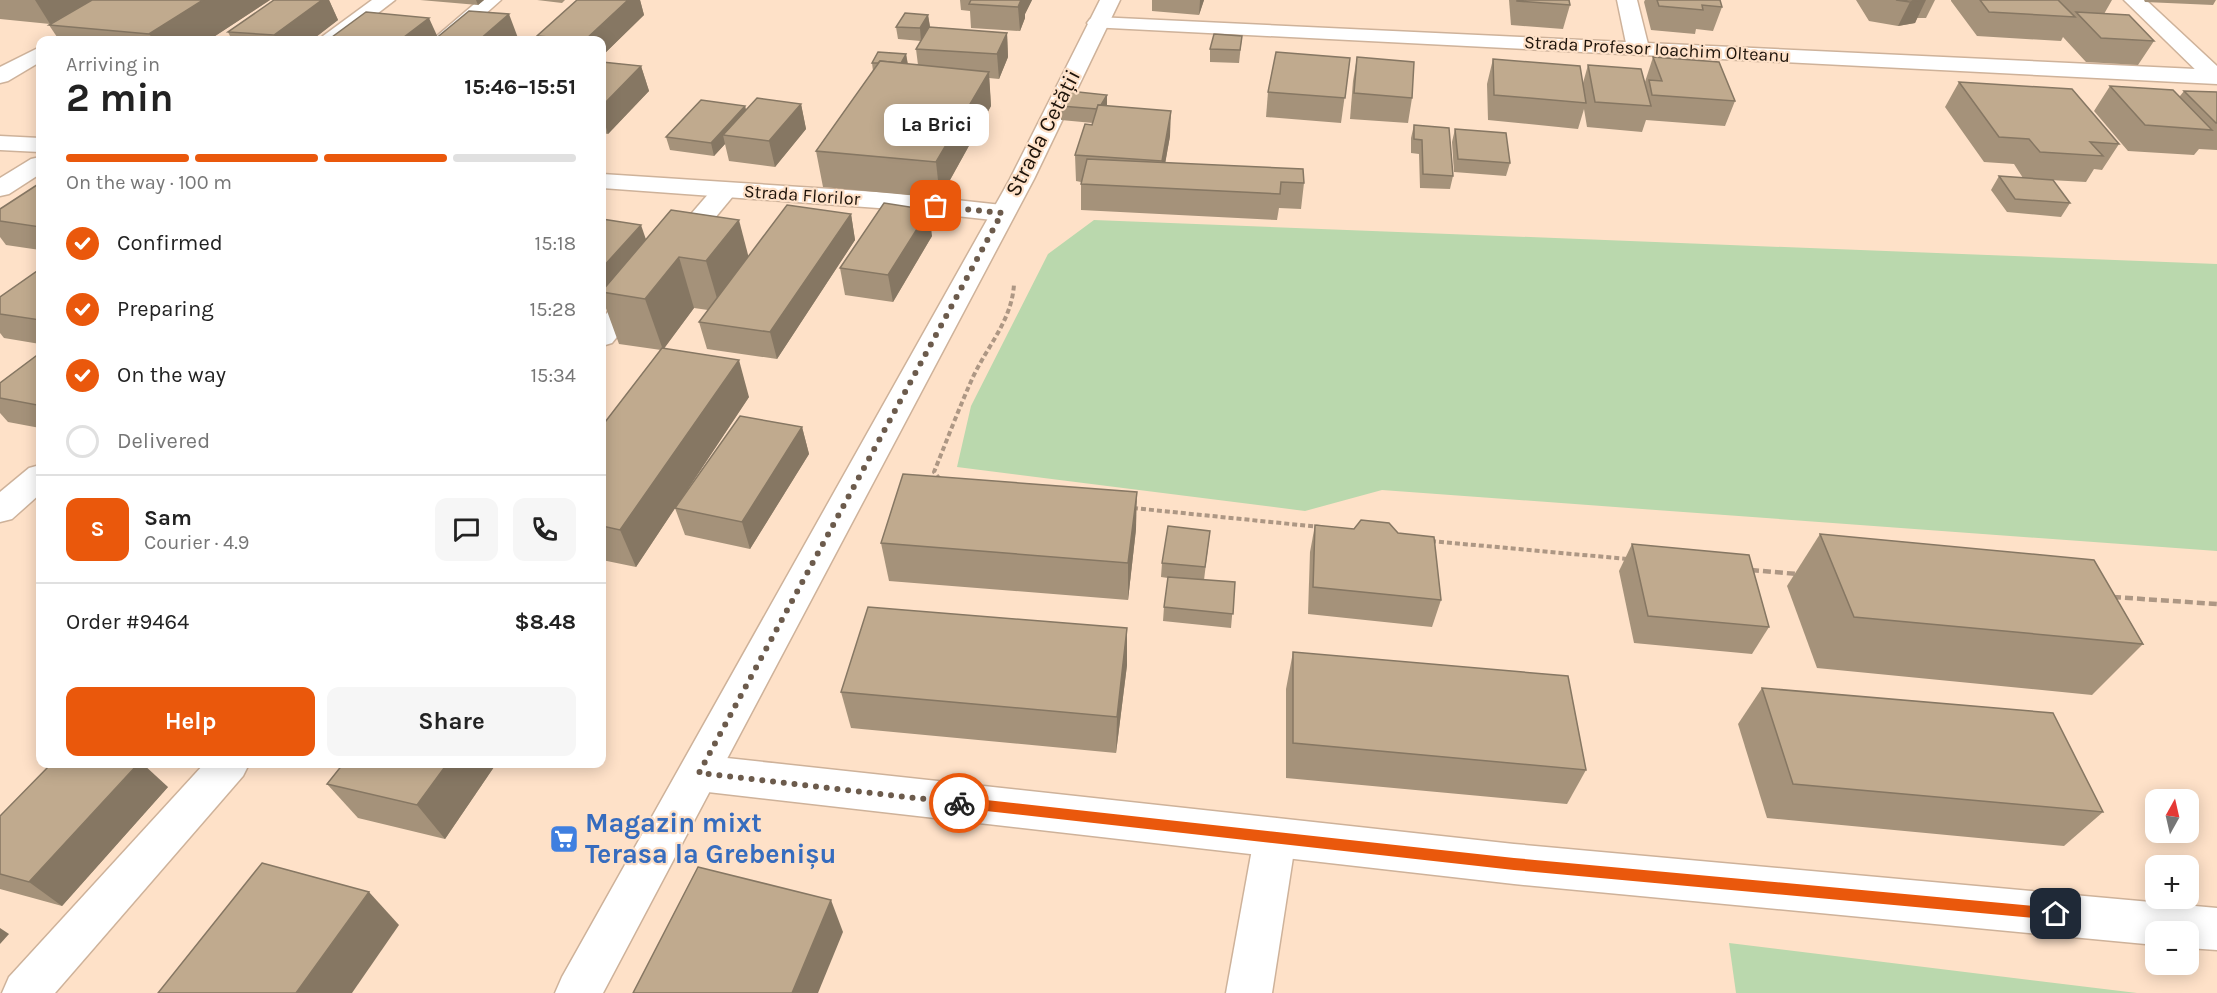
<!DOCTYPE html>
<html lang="en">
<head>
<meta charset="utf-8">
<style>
	:root { --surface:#fff; --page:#f6f6f6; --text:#222; --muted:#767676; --line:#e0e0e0; --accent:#ea580c }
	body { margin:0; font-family:Karla,sans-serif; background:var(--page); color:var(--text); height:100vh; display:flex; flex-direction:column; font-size:22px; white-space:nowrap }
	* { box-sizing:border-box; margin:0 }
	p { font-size:20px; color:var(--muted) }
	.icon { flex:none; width:33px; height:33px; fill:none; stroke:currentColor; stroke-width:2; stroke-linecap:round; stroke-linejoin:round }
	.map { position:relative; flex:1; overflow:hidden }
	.sheet { position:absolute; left:36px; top:36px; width:570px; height:732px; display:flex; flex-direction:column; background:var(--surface); border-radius:12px; box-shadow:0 3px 15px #0003 }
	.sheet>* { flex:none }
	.needle { width:39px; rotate:8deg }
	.tools { position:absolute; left:2145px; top:789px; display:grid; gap:12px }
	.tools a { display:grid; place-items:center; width:54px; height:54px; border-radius:12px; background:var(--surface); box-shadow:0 3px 15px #0003; font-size:30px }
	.pin { position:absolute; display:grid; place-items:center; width:51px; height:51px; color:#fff; margin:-26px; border-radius:12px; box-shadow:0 3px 9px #0006 }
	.courier { position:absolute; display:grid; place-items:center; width:60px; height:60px; margin:-30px; border:4px solid #ea580c; border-radius:50%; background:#fff; color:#222; box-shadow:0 2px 8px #0007 }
	.bubble { position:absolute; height:42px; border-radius:12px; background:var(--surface); box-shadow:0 3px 15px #0003; font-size:20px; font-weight:700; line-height:42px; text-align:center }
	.head em { font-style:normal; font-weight:700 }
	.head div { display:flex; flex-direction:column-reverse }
	.head { display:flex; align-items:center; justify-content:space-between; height:102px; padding:0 30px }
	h1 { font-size:39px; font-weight:700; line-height:45px }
	.bar { display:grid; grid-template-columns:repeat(4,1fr); gap:9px 6px; align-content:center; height:72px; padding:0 30px }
	.bar i { height:8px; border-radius:4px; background:var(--line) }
	.bar .active { background:var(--accent) }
	.bar p { grid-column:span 4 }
	.line { display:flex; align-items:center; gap:15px; padding:0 30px; border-top:2px solid var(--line) }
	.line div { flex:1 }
	.round { display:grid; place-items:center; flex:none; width:63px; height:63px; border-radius:12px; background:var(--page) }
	ol { padding:0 30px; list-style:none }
	li { display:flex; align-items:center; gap:18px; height:66px }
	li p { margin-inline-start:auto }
	li .icon { padding:6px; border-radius:50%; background:var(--accent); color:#fff; stroke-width:4 }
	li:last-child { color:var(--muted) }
	li i { width:33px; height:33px; border:3px solid var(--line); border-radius:50% }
	.primary-button { display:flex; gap:12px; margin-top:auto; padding:12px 30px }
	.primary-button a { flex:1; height:69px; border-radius:12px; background:var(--accent); color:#fff; font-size:24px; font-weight:700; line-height:69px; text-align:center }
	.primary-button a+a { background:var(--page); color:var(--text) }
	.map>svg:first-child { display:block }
	.green { fill:#bad8ad }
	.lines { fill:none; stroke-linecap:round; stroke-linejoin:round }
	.service-casing { stroke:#ceb29a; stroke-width:3 }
	.minor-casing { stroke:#ceb29a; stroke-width:3 }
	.tertiary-casing { stroke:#ceb29a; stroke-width:3 }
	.path-far1 { stroke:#ad9784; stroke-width:4; stroke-dasharray:5 3; stroke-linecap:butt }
	.path { stroke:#ad9784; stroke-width:4.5; stroke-dasharray:8 4; stroke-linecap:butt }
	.service { fill:#fff; fill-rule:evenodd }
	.minor { fill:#fff; fill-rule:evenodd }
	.tertiary { fill:#fff; fill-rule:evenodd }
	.wall { fill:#a5927a }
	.shaded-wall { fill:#867763 }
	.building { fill:#c0aa8e; stroke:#867763; stroke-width:1.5 }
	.route { fill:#ea580c }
	.done { stroke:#6c5b4c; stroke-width:6; stroke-dasharray:0 10.8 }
	.labels { text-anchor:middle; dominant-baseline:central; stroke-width:4.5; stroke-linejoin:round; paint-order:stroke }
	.far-street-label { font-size:18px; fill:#1d130a; stroke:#fee1c8 }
	.street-label { font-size:22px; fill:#1d130a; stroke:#fee1c8 }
	.near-shop-label { font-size:27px; font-weight:bold; fill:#366cbe; stroke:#fee1c8; text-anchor:start }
</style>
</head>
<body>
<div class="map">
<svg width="2217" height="993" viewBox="0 0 2217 993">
	<rect width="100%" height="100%" fill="#fee1c8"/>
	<!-- green -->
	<g class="green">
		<path d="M1094,220L2217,264V551L1382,490L1305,511L957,467L971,406L1048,254Z"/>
		<path d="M1729,943L2137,993H1736Z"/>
	</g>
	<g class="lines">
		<!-- service casing -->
		<g class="service-casing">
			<g id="service">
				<path d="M372,0H395L343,40H320L323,36Z"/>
				<path d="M479,0H501L456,40H434L437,36Z"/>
				<path d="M1617,0H1637L1649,48L1645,52L1638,54L1631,52L1627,48Z"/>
				<path d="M2124,0H2146L2217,66V82L2207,81Z"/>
				<path d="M40,47V62L8,81L0,83V67Z"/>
				<path d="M40,157V174L9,194L0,196V178L31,159Z"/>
				<path d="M725,183L734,185L737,190L734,195L685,254L676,256L667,254L663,248L667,242L716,185Z"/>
				<path d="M641,282L651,284L655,290L612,343L602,346V319L631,284Z"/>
				<path d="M40,465V494L12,519L0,522V492L29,468Z"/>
				<path d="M204,764H249L243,776L55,993H2L9,977Z"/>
				<path d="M1275,819L1290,824L1296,838L1272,993H1226L1254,838L1260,824Z"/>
			</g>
		</g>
		<!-- minor casing -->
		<g class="minor-casing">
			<g id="minor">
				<path d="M1097,17L2217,70V84L1090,27L1087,23L1090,19Z"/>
				<path d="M0,136L40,138V152L0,150Z"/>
				<path d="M602,174L892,193L1002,205L1011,208L1015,213L1011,218L1002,221L892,209L602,188Z"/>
				<path d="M699,755L1514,844L2217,908V950L2188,948V932H2156V945L1514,884L699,791L685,786L679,773L685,760Z"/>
			</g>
		</g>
		<!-- tertiary casing -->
		<g class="tertiary-casing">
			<path id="tertiary" d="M1100,0H1120L1034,179L603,993H555L562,977L1010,179Z"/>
		</g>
		<!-- path-far1 -->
		<g class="path-far1">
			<path d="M940,479L934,472C947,440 959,408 973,377C988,345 1012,320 1014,284"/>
			<path d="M1133,508L1320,527"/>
			<path d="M1431,541L1627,559"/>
		</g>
		<!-- path -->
		<g class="path">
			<path d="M1751,570L1797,574"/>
			<path d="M2113,597L2217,604"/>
		</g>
		<!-- service -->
		<use href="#service" class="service"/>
		<!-- minor -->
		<use href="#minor" class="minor"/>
		<!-- tertiary -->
		<use href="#tertiary" class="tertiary"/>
	</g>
	<!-- wall -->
	<g class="wall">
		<path d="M0,0H92L50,24L0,19Z"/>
		<path d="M270,0L209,40H59L49,25Z"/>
		<path d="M274,0H329L338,20L312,40H232L228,32Z"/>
		<path d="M420,0H484L478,5Z"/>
		<path d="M537,0H565L562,3Z"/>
		<path d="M577,0H640L644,15L602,56V40H539L537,36Z"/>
		<path d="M960,0H1032L1025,14V18L1020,31L971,28L970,11L961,10Z"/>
		<path d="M1152,0H1204L1199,15L1152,11Z"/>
		<path d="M1509,0H1569L1570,5L1563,29L1511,25Z"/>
		<path d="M1645,0H1720L1722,7L1713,31L1696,29L1695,34L1651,30L1644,2Z"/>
		<path d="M1856,0H1935L1926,18H1917L1915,23L1898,26L1869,21Z"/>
		<path d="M1951,0H2112L2104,14L2154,41L2138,65L2086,62L2063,37L2061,41L1977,36L1951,1Z"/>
		<path d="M2144,0H2216L2213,5L2145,2Z"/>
		<path d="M928,15L930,27L1007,33L1008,57L999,79L989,78L991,106L940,198L823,187L816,151L873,71L872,63L906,54L908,64L918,65L916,49L921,41L898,39L896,27Z"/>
		<path d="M1242,36L1239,63L1210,62V49Z"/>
		<path d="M1357,57L1412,98L1408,123L1350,119L1353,81Z"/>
		<path d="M1653,57L1735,101L1725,126L1646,120L1642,132L1587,127L1584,109L1578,129L1488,120L1487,84L1493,59L1583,83L1588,65L1646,88L1645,82Z"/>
		<path d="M1350,58L1341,123L1266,117L1268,92Z"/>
		<path d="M602,62L641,66L649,91L608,134L602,133Z"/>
		<path d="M1959,82L2119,144L2102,170L2094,169L2086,182L2032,179L2070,203L2061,217L2007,212L1991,190L1999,176L2023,178L2014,164L1984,162L1945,107Z"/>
		<path d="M2110,86L2180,96L2184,91L2217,92V150L2199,149L2194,155L2128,151L2094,111Z"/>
		<path d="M1107,95V106L1170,136L1165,163L1304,183L1301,209L1279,208L1277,220L1081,210V182L1076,181L1075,155L1093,123L1061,120V106Z"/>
		<path d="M801,104L806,129L775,167L729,161L725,144L714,156L670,150L666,137L745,106L746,110Z"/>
		<path d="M1414,125L1453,176L1450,189L1420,188L1419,154L1411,153V138Z"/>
		<path d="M1455,129L1510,163L1506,176L1454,172L1452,142Z"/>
		<path d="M40,183V250L6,245L0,237V221Z"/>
		<path d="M851,214L855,240L777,359L707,349L699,322L708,310L694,308L664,348L749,397L688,489L802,427L809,454L750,549L685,535L675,508L636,567L602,560V426L661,350L619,344L603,300L602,299V219L646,239L748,257Z"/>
		<path d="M932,236L893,302L845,295L840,268Z"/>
		<path d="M40,269V344L4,338L0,333V297Z"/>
		<path d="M40,353V428L8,422L0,413V383Z"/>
		<path d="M1315,525L1441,600L1432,627L1308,614L1310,552Z"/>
		<path d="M1136,529L1128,600L889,581L881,543Z"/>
		<path d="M1210,531L1204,580L1235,582L1231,628L1163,621L1164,607L1168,578L1161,577L1162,563Z"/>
		<path d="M1820,534L2143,644L2092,695L1817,668L1787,586Z"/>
		<path d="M1632,544L1769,627L1752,654L1634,643L1619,571Z"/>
		<path d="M1127,628V665L1116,753L851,728L841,692Z"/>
		<path d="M1293,652L1586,770L1567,804L1286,778V689Z"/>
		<path d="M1762,688L2103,812L2064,846L1767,818L1738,724Z"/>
		<path d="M496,764L445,839L358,818L327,784Z"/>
		<path d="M168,787L62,906L0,889V816Z"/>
	</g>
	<!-- shaded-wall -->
	<g class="shaded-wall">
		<path d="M35,0H92L50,24Z"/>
		<path d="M203,0H270L209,40H154L149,34Z"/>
		<path d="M322,0H329L338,20L312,40H277L274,35Z"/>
		<path d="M476,0H484L478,5Z"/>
		<path d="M628,0H640L644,15L602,56V40H585Z"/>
		<path d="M1021,0H1032L1025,14V18L1020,31L1018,7Z"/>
		<path d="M1200,0H1204L1199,15Z"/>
		<path d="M1921,0H1926L1915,23L1898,26L1910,2Z"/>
		<path d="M509,14L518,38L516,40H479Z"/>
		<path d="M928,15L930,27L921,41L920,28Z"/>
		<path d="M429,18L439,40H400Z"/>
		<path d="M1007,33L1008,57L999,79L997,54Z"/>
		<path d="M906,54L908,67L900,65Z"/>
		<path d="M641,66L649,91L608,134L602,114V106Z"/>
		<path d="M989,72L991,106L940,198L936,162Z"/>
		<path d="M1107,95V108L1099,110Z"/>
		<path d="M801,104L806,129L775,167L769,141Z"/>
		<path d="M745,106L748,119L723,135L725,144L714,156L711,143Z"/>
		<path d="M1171,111L1170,136L1161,187L1162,161Z"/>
		<path d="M929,210L932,236L893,302L888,275Z"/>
		<path d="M851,214L855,240L777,359L770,332Z"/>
		<path d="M739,220L752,270L721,312L706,261Z"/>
		<path d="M641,225L650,251L604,293L602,286V268Z"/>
		<path d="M679,257L694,308L663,350L645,299Z"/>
		<path d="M739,360L749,397L636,567L620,530Z"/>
		<path d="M802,427L809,454L750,549L742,522Z"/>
		<path d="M1137,492L1136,529L1128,600V563Z"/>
		<path d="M1127,628V665L1116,753L1117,717Z"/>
		<path d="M138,764H143L168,787L62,906L29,882Z"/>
		<path d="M447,764H496L445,839L417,805Z"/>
		<path d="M369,892L399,925L352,993H296Z"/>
		<path d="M831,900L843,932L818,993H792Z"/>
		<path d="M0,928L9,934L0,944Z"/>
	</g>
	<!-- building -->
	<g class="building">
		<path d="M92,0H203L149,34L49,25Z"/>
		<path d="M274,0H322L274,35L228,32Z"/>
		<path d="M577,0H628L585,40L537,36Z"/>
		<path d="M971,0H1021L1018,7L969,4Z"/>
		<path d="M1517,0H1569L1570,5L1517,1Z"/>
		<path d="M1657,0H1720L1722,7L1702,5L1703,10L1659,6Z"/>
		<path d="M1896,0H1921L1910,2Z"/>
		<path d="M1980,0H2058L2075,17L1989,12Z"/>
		<path d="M469,11L509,14L479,40H434Z"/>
		<path d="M366,12L429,18L400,40H328Z"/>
		<path d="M2076,12L2129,15L2154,41L2101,38Z"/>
		<path d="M905,13L928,15L920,28L896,27Z"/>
		<path d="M929,27L1007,33L997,54L916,49Z"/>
		<path d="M1214,34L1242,36L1240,50L1210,49Z"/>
		<path d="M878,52L906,54L901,63L880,61L878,63H872Z"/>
		<path d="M1276,52L1350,58L1345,98L1268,92Z"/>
		<path d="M1357,57L1414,62L1412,98L1354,93Z"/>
		<path d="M1653,57L1719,62L1735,101L1652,95L1649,80L1662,81Z"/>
		<path d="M1493,59L1580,66L1586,103L1494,95Z"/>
		<path d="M880,61L989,72L936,162L816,151Z"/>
		<path d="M602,62L641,66L602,106Z"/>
		<path d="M1588,65L1641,69L1651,106L1595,102Z"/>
		<path d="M1959,82L2072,89L2119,144L2090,142L2103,156L2040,152L2029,139L1999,137Z"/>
		<path d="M2110,86L2173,90L2212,130L2145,125Z"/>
		<path d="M1069,91L1107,95L1101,105H1098L1097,109L1061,106Z"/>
		<path d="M2184,91L2217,92V123H2216Z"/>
		<path d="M757,98L801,104L769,141L723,135Z"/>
		<path d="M701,100L745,106L711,143L666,137Z"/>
		<path d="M1098,105L1171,111L1162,161L1075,155L1085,124L1092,125Z"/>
		<path d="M1414,125L1449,128L1453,176L1423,174L1422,140L1414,139Z"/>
		<path d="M1455,129L1506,133L1510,163L1458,159Z"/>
		<path d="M1087,159L1303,169L1304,183L1281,182L1280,194L1081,184Z"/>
		<path d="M1999,176L2053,180L2070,203L2015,199Z"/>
		<path d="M40,183V227L0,221V209Z"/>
		<path d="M884,203L929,210L888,275L840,268Z"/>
		<path d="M787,205L851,214L770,332L699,322Z"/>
		<path d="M671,210L739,220L706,261L679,257L645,299L602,292V291Z"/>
		<path d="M602,219L641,225L602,268Z"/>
		<path d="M40,269V320L0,314V297Z"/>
		<path d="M662,348L739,360L620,530L602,526V426Z"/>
		<path d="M40,353V402L37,405L0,398V383Z"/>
		<path d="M740,416L802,427L742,522L675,508Z"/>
		<path d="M903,474L1137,492L1128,563L881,543Z"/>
		<path d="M1361,520L1389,523L1398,533L1434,537L1441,600L1313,587L1315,525L1354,529Z"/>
		<path d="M1168,526L1210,531L1205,567L1162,563Z"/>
		<path d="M1820,534L2094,560L2143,644L1854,617Z"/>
		<path d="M1632,544L1749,555L1769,627L1648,616Z"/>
		<path d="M1168,577L1235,582L1233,614L1164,607Z"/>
		<path d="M868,607L1127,628L1117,717L841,692Z"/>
		<path d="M1293,652L1568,676L1586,770L1293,743Z"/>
		<path d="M1762,688L2053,713L2103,812L1793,784Z"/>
		<path d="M51,764H138L29,882L0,874V816Z"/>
		<path d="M343,764H447L417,805L327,784Z"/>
		<path d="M262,863L369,892L296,993H158Z"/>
		<path d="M698,867L831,900L792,993H633Z"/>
	</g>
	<!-- route -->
	<path class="route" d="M959,797L1514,858L2056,908L2060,910L2062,914L2060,919L2056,920L1514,870L959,808L953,803Z"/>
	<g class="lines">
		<!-- done -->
		<path class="done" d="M936,206L1002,213L699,773L959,803"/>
	</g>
	<!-- icons -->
	<defs>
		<g id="supermarket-square" transform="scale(1.5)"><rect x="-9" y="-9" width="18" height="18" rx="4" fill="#3f7fe0" stroke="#fee1c8"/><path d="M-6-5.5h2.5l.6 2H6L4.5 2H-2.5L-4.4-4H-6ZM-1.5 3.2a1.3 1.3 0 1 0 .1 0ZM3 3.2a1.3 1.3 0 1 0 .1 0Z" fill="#fff"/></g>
	</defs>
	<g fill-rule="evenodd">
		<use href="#supermarket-square" x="564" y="839"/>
	</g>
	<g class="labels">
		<!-- far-street labels -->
		<g class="far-street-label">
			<text transform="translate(1657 49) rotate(3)">Strada Profesor Ioachim Olteanu</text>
			<text transform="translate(802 195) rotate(4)">Strada Florilor</text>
		</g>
		<!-- street labels -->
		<g class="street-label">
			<text transform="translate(1043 133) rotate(-63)">Strada Cetății</text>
		</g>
		<!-- near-shop labels -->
		<g class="near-shop-label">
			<text x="585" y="823">Magazin mixt<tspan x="585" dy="31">Terasa la Grebenișu</tspan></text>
		</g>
	</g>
</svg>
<div class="tools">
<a><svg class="needle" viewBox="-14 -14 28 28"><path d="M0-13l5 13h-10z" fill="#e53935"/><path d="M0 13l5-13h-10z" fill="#767676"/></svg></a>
<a>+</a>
<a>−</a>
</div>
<div class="pin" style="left:936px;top:206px;background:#ea580c"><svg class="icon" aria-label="bag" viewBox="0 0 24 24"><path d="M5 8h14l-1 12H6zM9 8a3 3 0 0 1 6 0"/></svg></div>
<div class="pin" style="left:2056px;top:914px;background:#1f2937"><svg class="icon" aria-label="home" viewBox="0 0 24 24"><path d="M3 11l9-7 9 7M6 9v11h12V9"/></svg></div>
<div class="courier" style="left:959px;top:803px"><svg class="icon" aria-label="bike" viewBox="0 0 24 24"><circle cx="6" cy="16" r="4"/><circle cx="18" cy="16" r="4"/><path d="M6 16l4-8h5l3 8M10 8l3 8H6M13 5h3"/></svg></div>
<div class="bubble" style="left:884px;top:104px;width:105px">La Brici</div>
<section class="sheet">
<div class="head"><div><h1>2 min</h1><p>Arriving in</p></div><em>15:46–15:51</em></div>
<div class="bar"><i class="active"></i><i class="active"></i><i class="active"></i><i></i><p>On the way · 100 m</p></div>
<ol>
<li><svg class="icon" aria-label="check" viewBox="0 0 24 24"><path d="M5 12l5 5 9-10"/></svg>Confirmed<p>15:18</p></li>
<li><svg class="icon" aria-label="check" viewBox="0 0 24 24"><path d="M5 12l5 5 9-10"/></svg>Preparing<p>15:28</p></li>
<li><svg class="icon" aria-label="check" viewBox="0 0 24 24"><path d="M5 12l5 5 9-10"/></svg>On the way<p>15:34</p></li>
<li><i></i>Delivered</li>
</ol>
<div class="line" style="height:108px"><b class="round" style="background:var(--accent);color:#fff">S</b><div><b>Sam</b><p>Courier · 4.9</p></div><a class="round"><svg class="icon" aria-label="chat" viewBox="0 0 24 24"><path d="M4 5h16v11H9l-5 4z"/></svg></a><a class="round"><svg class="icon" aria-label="phone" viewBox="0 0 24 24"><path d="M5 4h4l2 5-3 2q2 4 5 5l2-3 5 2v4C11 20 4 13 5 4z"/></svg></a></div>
<div class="line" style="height:78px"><div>Order #9464</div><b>$8.48</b></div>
<div class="primary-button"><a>Help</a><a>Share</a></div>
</section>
</div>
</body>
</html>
